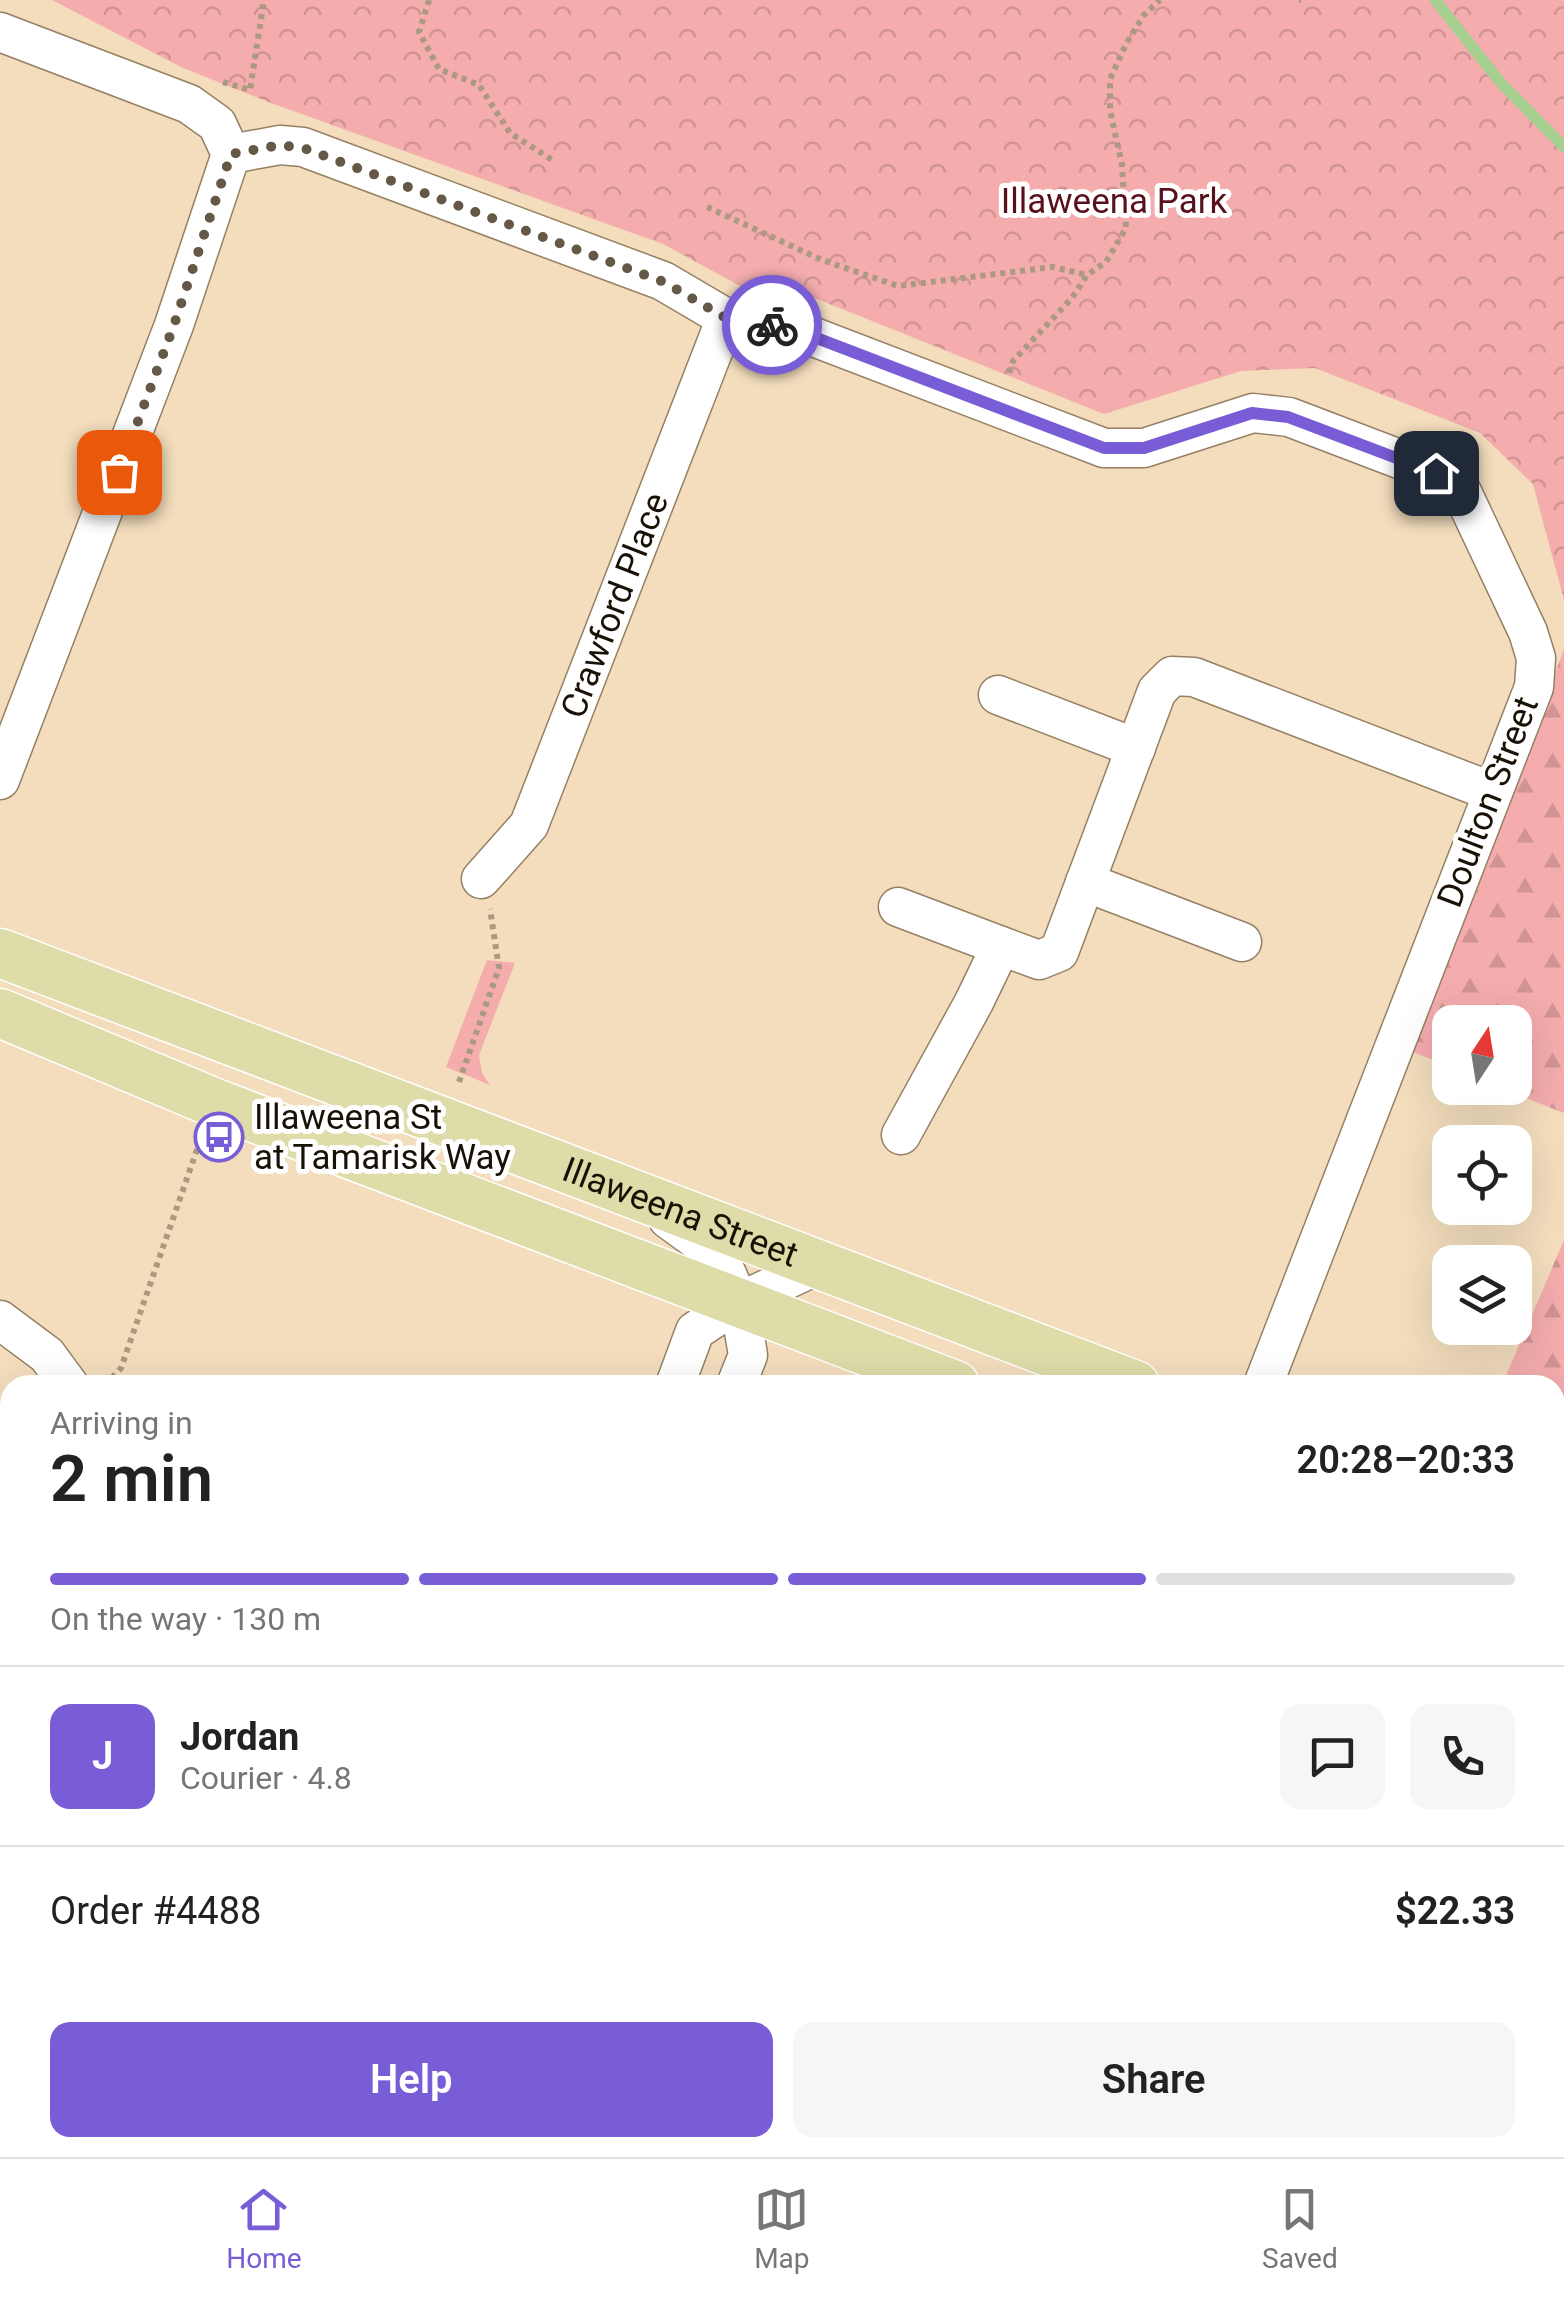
<!DOCTYPE html>
<html lang="en">
<head>
<meta charset="utf-8">
<style>
	:root { --surface:#fff; --page:#f6f6f6; --text:#222; --muted:#767676; --line:#e0e0e0; --accent:#795dd7 }
	body { margin:0; font-family:Roboto,sans-serif; background:var(--page); color:var(--text); height:100vh; display:flex; flex-direction:column; font-size:38px; white-space:nowrap }
	* { box-sizing:border-box; margin:0 }
	p { font-size:32px; color:var(--muted) }
	.icon { flex:none; width:55px; height:55px; fill:none; stroke:currentColor; stroke-width:2; stroke-linecap:round; stroke-linejoin:round }
	.map { position:relative; flex:1; overflow:hidden }
	.panel { position:absolute; left:0px; top:1375px; width:1565px; height:782px; display:flex; flex-direction:column; background:var(--surface); border-radius:30px 30px 0 0; box-shadow:0 10px 40px #0002 }
	.panel>* { flex:none }
	.needle { width:65px; rotate:12deg }
	.tools { position:absolute; left:1432px; top:1005px; display:grid; gap:20px }
	.tools a { display:grid; place-items:center; width:100px; height:100px; border-radius:20px; background:var(--surface); box-shadow:0 10px 40px #0002; font-size:50px }
	.pin { position:absolute; display:grid; place-items:center; width:85px; height:85px; color:#fff; margin:-42px; border-radius:20px; box-shadow:0 5px 15px #0006 }
	.courier { position:absolute; display:grid; place-items:center; width:100px; height:100px; margin:-50px; border:8px solid #795dd7; border-radius:50%; background:#fff; color:#222; box-shadow:0 2px 12px #0007 }
	.overview em { font-style:normal; font-weight:600 }
	.overview div { display:flex; flex-direction:column-reverse }
	.overview { display:flex; align-items:center; justify-content:space-between; height:170px; padding:0 50px }
	h1 { font-size:65px; font-weight:600; line-height:75px }
	.bar { display:grid; grid-template-columns:repeat(4,1fr); gap:15px 10px; align-content:center; height:120px; padding:0 50px }
	.bar i { height:12px; border-radius:8px; background:var(--line) }
	.bar .on { background:var(--accent) }
	.bar p { grid-column:span 4 }
	.line { display:flex; align-items:center; gap:25px; padding:0 50px; border-top:2px solid var(--line) }
	.line div { flex:1 }
	.round { display:grid; place-items:center; flex:none; width:105px; height:105px; border-radius:20px; background:var(--page) }
	.action { display:flex; gap:20px; margin-top:auto; padding:20px 50px }
	.action a { flex:1; height:115px; border-radius:20px; background:var(--accent); color:#fff; font-size:40px; font-weight:600; line-height:115px; text-align:center }
	.action a+a { background:var(--page); color:var(--text) }
	.dock { display:flex; justify-content:space-around; align-items:center; height:140px; border-top:2px solid var(--line); background:var(--surface); font-size:28px; color:var(--muted) }
	.dock a { display:grid; justify-items:center; gap:5px }
	.dock .on { color:var(--accent) }
	.map>svg:first-child { display:block }
	.grass { fill:#f4acad }
	.forest { fill:url(#forest-firs) }
	.park { fill:url(#park-crowns) }
	.lines { fill:none; stroke-linecap:round; stroke-linejoin:round }
	.stream { stroke:#a5d090; stroke-width:11 }
	.minor-casing { stroke:#958063; stroke-width:41 }
	.major-casing { stroke:#fff; stroke-width:51 }
	.path { stroke:#ab9980; stroke-width:6; stroke-dasharray:5 5; stroke-linecap:butt }
	.minor { stroke:#fff; stroke-width:38 }
	.major { stroke:#dedca9; stroke-width:48 }
	.done { stroke:#655846; stroke-width:10; stroke-dasharray:0 18 }
	.route { stroke:#795dd7; stroke-width:12 }
	.labels { text-anchor:middle; dominant-baseline:central; stroke-width:10; stroke-linejoin:round; paint-order:stroke }
	.park-label { font-size:35px; fill:#58111b; stroke:#fff }
	.street-label { font-size:35px; fill:#191106; stroke:#fff }
	.poi-label { font-size:35px; fill:#191106; stroke:#fff; text-anchor:start }
</style>
</head>
<body>
<div class="map">
<svg width="1564" height="2157" viewBox="0 0 1564 2157">
	<defs>
		<pattern id="forest-firs" width="22" height="20" patternUnits="userSpaceOnUse" patternTransform="scale(2.5)"><rect width="22" height="20" fill="#f4acad"/><path d="M5 1l3.5 6h-7zM16 11l3.5 6h-7z" fill="#d19393"/></pattern>
		<pattern id="park-crowns" width="20" height="18" patternUnits="userSpaceOnUse" patternTransform="scale(2.5)"><rect width="20" height="18" fill="#f4acad"/><path d="M2 6a3 3 0 1 1 6 0M12 15a3 3 0 1 1 6 0" fill="none" stroke="#d19393"/></pattern>
	</defs>
	<rect width="100%" height="100%" fill="#f3ddbd"/>
	<!-- grass -->
	<path class="grass" d="M487,960L515,963L479,1055L482,1073L490,1085L446,1067Z"/>
	<!-- forest -->
	<g class="forest">
		<path d="M1564,649V1113L1501,1088H1515V1022H1450V1067L1413,1052Z"/>
		<path d="M1564,1240V1495L1555,1492V1385H1502Z"/>
	</g>
	<!-- park -->
	<path class="park" d="M52,0H1564V600L1533,484L1480,433L1315,368L1241,371L1104,414L807,295L742,287L663,244L271,103L183,68Z"/>
	<g class="lines">
		<!-- stream -->
		<path class="stream" d="M1435,0L1501,83L1564,147"/>
		<!-- minor casing -->
		<g class="minor-casing">
			<g id="minor">
				<path d="M0,32L189,104L217,124L231,154L174,325L0,780"/>
				<path d="M231,154L280,145L303,147L663,281L726,318L793,329L1104,448H1144L1253,413L1289,417L1436,473L1461,490L1528,632L1536,658L1534,687L1263,1385"/>
				<path d="M998,695L1136,748"/>
				<path id="s1" d="M481,879L529,825L726,318"/>
				<path d="M1085,882L1242,942"/>
				<path d="M898,907L1001,946"/>
				<path d="M901,1135L974,1002L1001,946L1039,960L1059,952L1157,691L1172,676L1194,677L1493,792"/>
				<path d="M668,1219L719,1256L739,1302L748,1355L736,1385"/>
				<path d="M0,1320L47,1355L69,1385"/>
				<path d="M675,1385L695,1331L739,1302L820,1264"/>
				<path d="M0,1745L10,1717"/>
				<path d="M1555,1900L1564,1903"/>
				<path d="M867,2148L894,2157"/>
				<path d="M341,2157L344,2148"/>
				<path d="M931,2157L949,2148"/>
				<path d="M1400,2157L1404,2148"/>
			</g>
		</g>
		<!-- major casing -->
		<g class="major-casing">
			<g id="major">
				<path id="s2" d="M0,953L1135,1385"/>
				<path d="M0,1013L215,1103L955,1385"/>
				<path d="M1555,1548L1564,1552"/>
				<path d="M1555,1615L1564,1618"/>
			</g>
		</g>
		<!-- path -->
		<g class="path">
			<path d="M429,0L419,32L439,69L479,85L510,133L554,161"/>
			<path d="M1299,0H1301"/>
			<path d="M223,82L250,90L264,0"/>
			<path d="M707,207L822,260L898,286L1053,267L1087,275"/>
			<path d="M1009,373L1013,361L1072,298L1087,275L1106,262L1126,228L1122,165L1110,110V79L1126,44L1144,15L1160,0"/>
			<path d="M459,1082L499,968L490,909"/>
			<path d="M105,1385L121,1368L200,1141"/>
		</g>
		<!-- minor -->
		<use href="#minor" class="minor"/>
		<!-- major -->
		<use href="#major" class="major"/>
	</g>
	<g class="lines">
		<!-- done -->
		<path class="done" d="M119,472L174,325L231,154L280,145L303,148L664,282L726,318L772,325"/>
		<!-- route -->
		<path class="route" d="M772,325L793,329L1104,448H1144L1252,413L1288,417L1436,473"/>
	</g>
	<!-- icons -->
	<defs>
		<g id="bus-ring" transform="scale(2.5)"><circle r="9.5" fill="#fff" stroke="#795dd7" stroke-width="1.5"/><path d="M-5-6H5V4H4V6H2V4H-2V6H-4V4H-5ZM-3.5-4V0h7V-4ZM-3.5 1.2v1.5H-2V1.2ZM2 1.2v1.5H3.5V1.2Z" fill="#795dd7"/></g>
	</defs>
	<g fill-rule="evenodd">
		<use href="#bus-ring" x="219" y="1137"/>
	</g>
	<g class="labels">
		<!-- park labels -->
		<g class="park-label">
			<text x="1114" y="201">Illaweena Park</text>
		</g>
		<!-- street labels -->
		<g class="street-label">
			<text stroke="none"><textPath href="#s1" startOffset="308">Crawford Place</textPath></text>
			<text transform="translate(1488 802) rotate(-69)">Doulton Street</text>
			<text stroke="none"><textPath href="#s2" startOffset="728">Illaweena Street</textPath></text>
		</g>
		<!-- poi labels -->
		<g class="poi-label">
			<text x="254" y="1117">Illaweena St<tspan x="254" dy="40">at Tamarisk Way</tspan></text>
		</g>
	</g>
</svg>
<div class="tools">
<a><svg class="needle" viewBox="-14 -14 28 28"><path d="M0-13l5 13h-10z" fill="#e53935"/><path d="M0 13l5-13h-10z" fill="#767676"/></svg></a>
<a><svg class="icon" aria-label="locate" viewBox="0 0 24 24"><circle cx="12" cy="12" r="6"/><path d="M12 2v4M12 18v4M2 12h4M18 12h4"/></svg></a>
<a><svg class="icon" aria-label="layers" viewBox="0 0 24 24"><path d="M12 4l9 5-9 5-9-5zM3 14l9 5 9-5"/></svg></a>
</div>
<div class="pin" style="left:119px;top:472px;background:#ea580c"><svg class="icon" aria-label="bag" viewBox="0 0 24 24"><path d="M5 8h14l-1 12H6zM9 8a3 3 0 0 1 6 0"/></svg></div>
<div class="pin" style="left:1436px;top:473px;background:#1f2937"><svg class="icon" aria-label="home" viewBox="0 0 24 24"><path d="M3 11l9-7 9 7M6 9v11h12V9"/></svg></div>
<div class="courier" style="left:772px;top:325px"><svg class="icon" aria-label="bike" viewBox="0 0 24 24"><circle cx="6" cy="16" r="4"/><circle cx="18" cy="16" r="4"/><path d="M6 16l4-8h5l3 8M10 8l3 8H6M13 5h3"/></svg></div>
<section class="panel">
<div class="overview"><div><h1>2 min</h1><p>Arriving in</p></div><em>20:28–20:33</em></div>
<div class="bar"><i class="on"></i><i class="on"></i><i class="on"></i><i></i><p>On the way · 130 m</p></div>
<div class="line" style="height:180px"><b class="round" style="background:var(--accent);color:#fff">J</b><div><b>Jordan</b><p>Courier · 4.8</p></div><a class="round"><svg class="icon" aria-label="chat" viewBox="0 0 24 24"><path d="M4 5h16v11H9l-5 4z"/></svg></a><a class="round"><svg class="icon" aria-label="phone" viewBox="0 0 24 24"><path d="M5 4h4l2 5-3 2q2 4 5 5l2-3 5 2v4C11 20 4 13 5 4z"/></svg></a></div>
<div class="line" style="height:130px"><div>Order #4488</div><b>$22.33</b></div>
<div class="action"><a>Help</a><a>Share</a></div>
</section>
</div>
<nav class="dock">
<a class="on"><svg class="icon" aria-label="home" viewBox="0 0 24 24"><path d="M3 11l9-7 9 7M6 9v11h12V9"/></svg>Home</a>
<a><svg class="icon" aria-label="map" viewBox="0 0 24 24"><path d="M3 6l6-2 6 2 6-2v14l-6 2-6-2-6 2zM9 4v14M15 6v14"/></svg>Map</a>
<a><svg class="icon" aria-label="saved" viewBox="0 0 24 24"><path d="M7 4h10v16l-5-4-5 4z"/></svg>Saved</a>
</nav>
</body>
</html>
